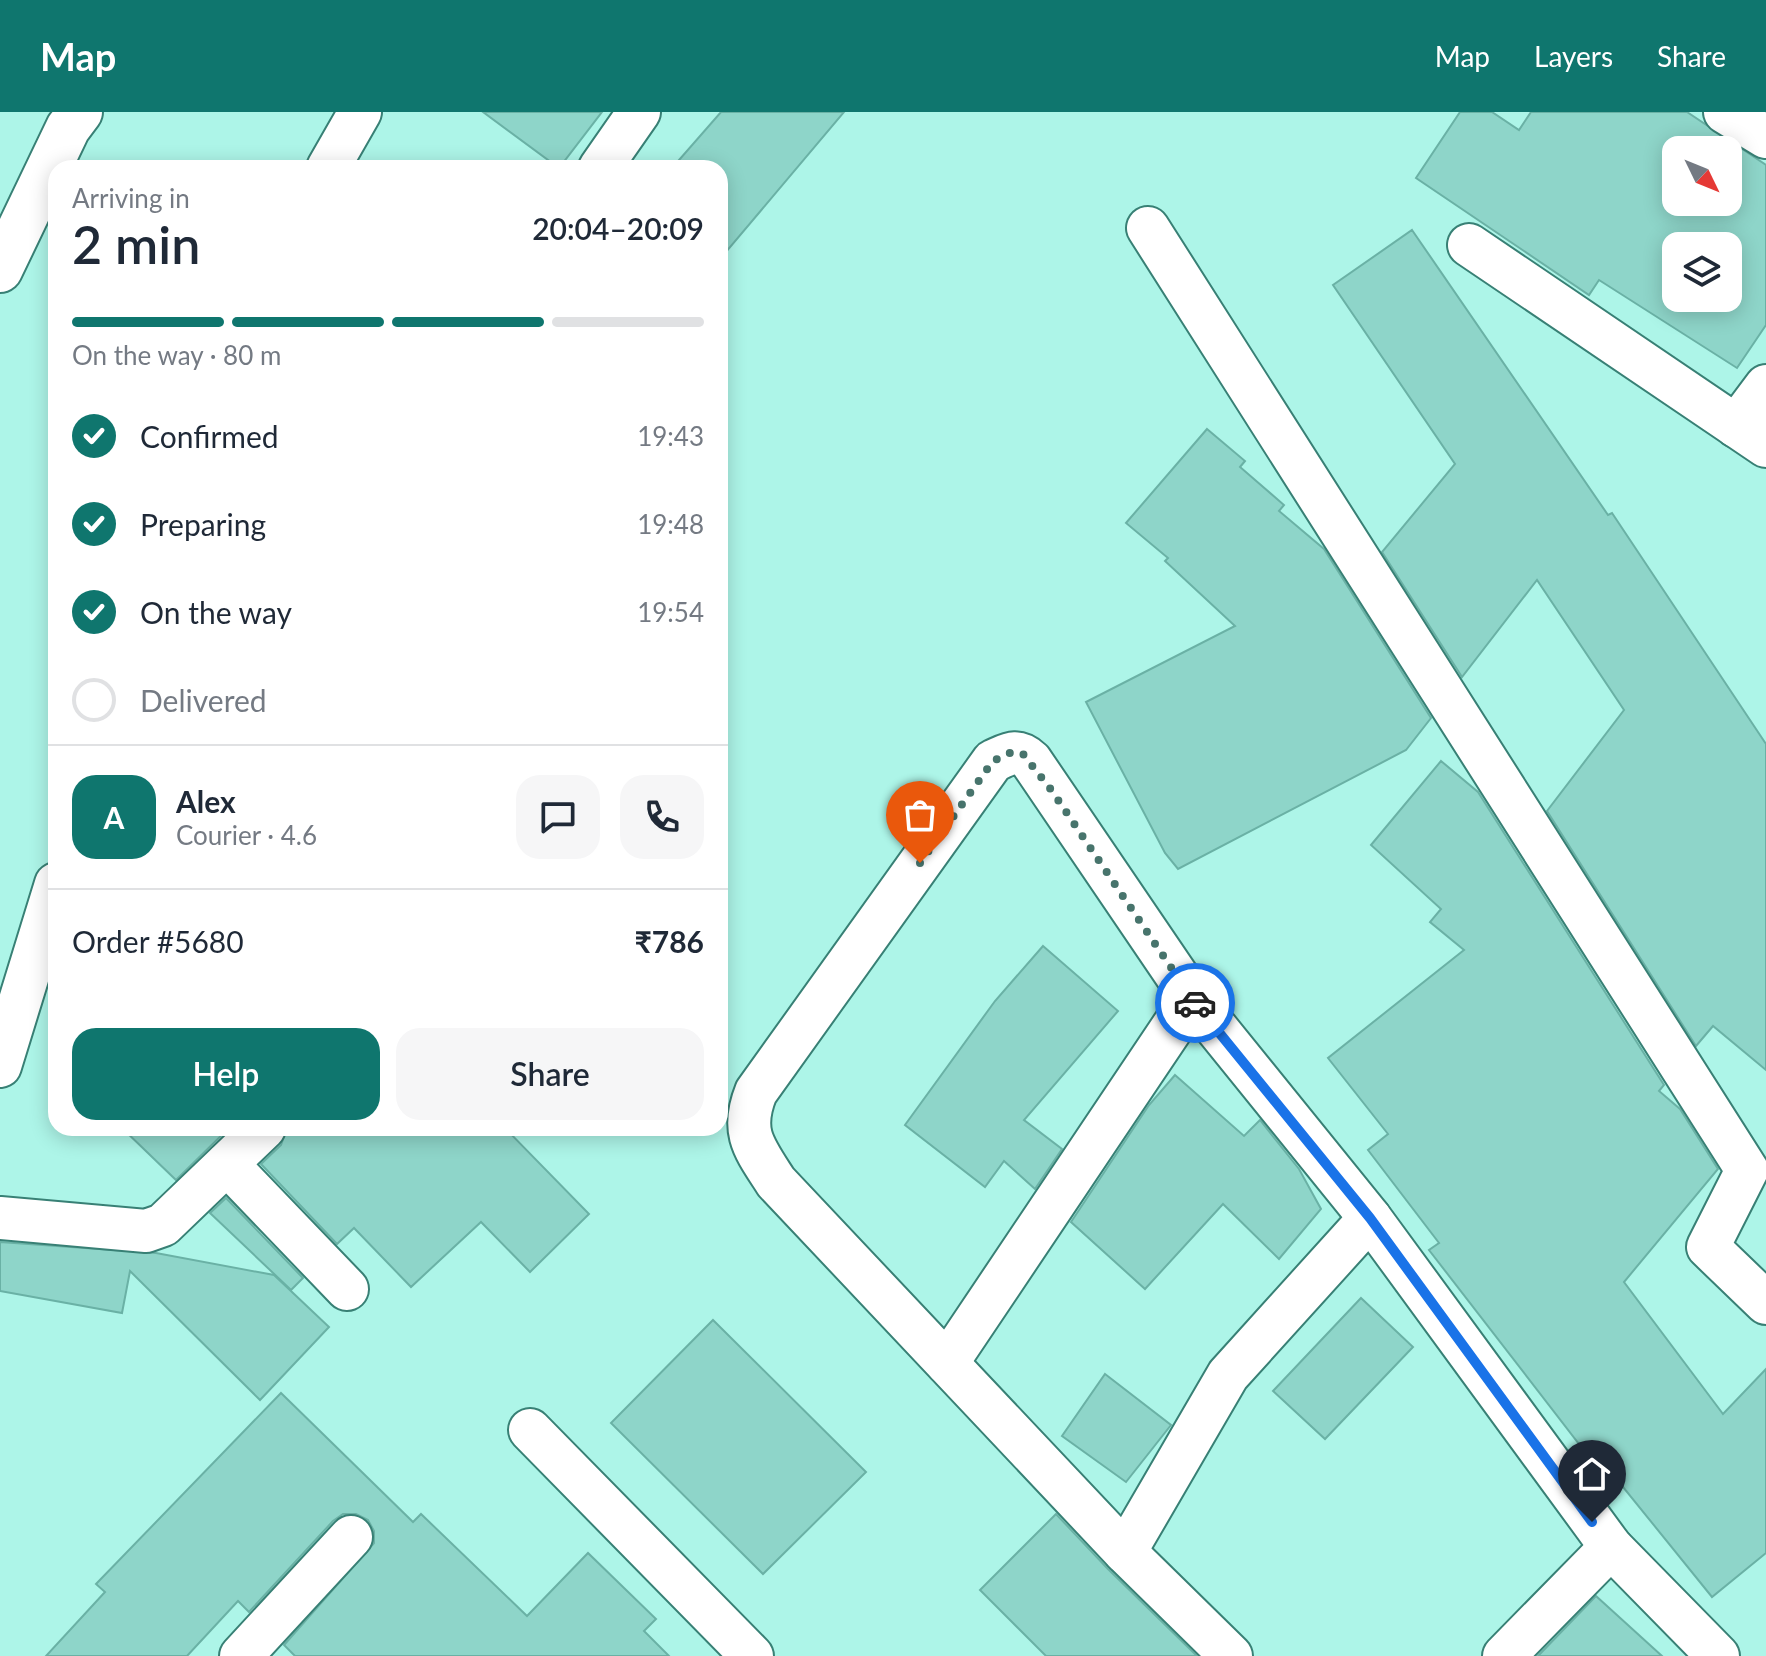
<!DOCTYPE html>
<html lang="en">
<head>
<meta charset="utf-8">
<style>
	:root { --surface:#fff; --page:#f6f6f7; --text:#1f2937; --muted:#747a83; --line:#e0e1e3; --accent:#0f766e }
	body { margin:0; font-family:Lato,sans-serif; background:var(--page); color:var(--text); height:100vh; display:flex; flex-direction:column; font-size:30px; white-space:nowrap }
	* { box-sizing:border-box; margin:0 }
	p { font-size:26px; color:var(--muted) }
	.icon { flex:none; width:44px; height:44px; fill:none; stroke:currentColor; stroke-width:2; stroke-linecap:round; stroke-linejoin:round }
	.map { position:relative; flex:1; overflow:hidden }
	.details { position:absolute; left:48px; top:48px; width:680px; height:976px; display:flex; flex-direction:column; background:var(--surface); border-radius:24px; box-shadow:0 4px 20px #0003 }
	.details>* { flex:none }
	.needle { width:52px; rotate:133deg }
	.buttons { position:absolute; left:1662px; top:24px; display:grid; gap:16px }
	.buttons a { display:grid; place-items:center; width:80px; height:80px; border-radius:16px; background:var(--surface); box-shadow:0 4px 20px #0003; font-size:40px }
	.pin { position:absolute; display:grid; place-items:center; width:68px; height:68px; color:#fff; margin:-82px -34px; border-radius:50% 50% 50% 0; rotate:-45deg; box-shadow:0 0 8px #0007 }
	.pin .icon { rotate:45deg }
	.courier { position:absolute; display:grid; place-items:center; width:80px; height:80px; margin:-40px; border:6px solid #1a73e8; border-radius:50%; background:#fff; color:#222; box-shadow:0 2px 10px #0007 }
	.overview em { font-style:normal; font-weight:600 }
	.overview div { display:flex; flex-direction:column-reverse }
	.overview { display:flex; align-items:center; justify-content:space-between; height:136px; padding:0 24px }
	h1 { font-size:52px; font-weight:600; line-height:60px }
	.bar { display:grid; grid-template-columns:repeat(4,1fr); gap:12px 8px; align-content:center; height:96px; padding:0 24px }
	.bar i { height:10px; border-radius:6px; background:var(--line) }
	.bar .active { background:var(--accent) }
	.bar p { grid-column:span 4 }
	.line { display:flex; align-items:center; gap:20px; padding:0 24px; border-top:2px solid var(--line) }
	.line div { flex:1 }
	.round { display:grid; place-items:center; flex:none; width:84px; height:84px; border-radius:24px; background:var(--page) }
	ol { padding:0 24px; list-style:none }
	li { display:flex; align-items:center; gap:24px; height:88px }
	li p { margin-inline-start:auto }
	li .icon { padding:8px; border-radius:50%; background:var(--accent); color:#fff; stroke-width:4 }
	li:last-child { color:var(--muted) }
	li i { width:44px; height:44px; border:4px solid var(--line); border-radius:50% }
	.button { display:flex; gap:16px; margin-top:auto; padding:16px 24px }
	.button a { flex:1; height:92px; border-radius:24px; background:var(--accent); color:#fff; font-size:32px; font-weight:600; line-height:92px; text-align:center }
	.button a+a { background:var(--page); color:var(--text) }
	header { display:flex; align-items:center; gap:48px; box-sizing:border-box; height:112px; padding:0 40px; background:var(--accent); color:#fff }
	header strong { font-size:38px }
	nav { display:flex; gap:44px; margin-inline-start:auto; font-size:28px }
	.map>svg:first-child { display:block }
	.building { fill:#8ed5c9; stroke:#6ab1a5; stroke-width:2; fill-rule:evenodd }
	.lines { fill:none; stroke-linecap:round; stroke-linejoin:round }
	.street-casing { stroke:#388075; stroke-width:46 }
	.secondary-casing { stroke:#388075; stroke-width:48 }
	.street { stroke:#fff; stroke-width:42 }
	.secondary { stroke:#fff; stroke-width:44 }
	.done { stroke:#47746c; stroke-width:8; stroke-dasharray:0 14.4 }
	.route { stroke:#1a73e8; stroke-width:10 }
</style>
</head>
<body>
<header>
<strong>Map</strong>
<nav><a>Map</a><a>Layers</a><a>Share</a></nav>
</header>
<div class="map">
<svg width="1766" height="1544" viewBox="0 0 1766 1544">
	<rect width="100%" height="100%" fill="#adf5e8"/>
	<!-- building -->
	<g class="building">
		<path d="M483,0H602L559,56Z"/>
		<path d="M721,0H844L720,147V56H672Z"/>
		<path d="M1460,0H1492L1519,18L1531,0H1687L1766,53V213L1737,256L1599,168L1589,183L1416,66ZM1676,38H1728V90H1676ZM1676,134H1728V186H1676Z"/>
		<path d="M1412,118L1608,403L1612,401L1766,632V958L1713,914L1696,934L1547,699L1624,598L1537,468L1462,565L1382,440L1455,352L1333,173Z"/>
		<path d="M1207,317L1245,349L1240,355L1284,393L1279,399L1324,437L1431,606L1406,638L1178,757L1165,741L1086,590L1235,514L1165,449L1168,446L1126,411Z"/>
		<path d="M1441,649L1478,680L1664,973L1659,979L1680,997L1718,1057L1624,1170L1723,1302L1766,1257V1441L1712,1485L1602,1349L1596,1354L1429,1138L1439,1131L1368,1038L1388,1022L1328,946L1464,838L1430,810L1441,797L1371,733Z"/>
		<path d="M1043,834L1118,899L1024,1008L1062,1037L1035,1077L1004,1049L985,1075L905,1013L995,889Z"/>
		<path d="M1175,963L1244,1024L1260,1008L1299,1057L1321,1097L1279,1147L1223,1092L1145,1177L1071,1110L1149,993Z"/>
		<path d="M122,1016H229L176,1068Z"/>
		<path d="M287,1016H505L589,1102L530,1160L481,1110L411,1175L354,1116L337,1132L261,1052L281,1033Z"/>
		<path d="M226,1086L303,1166L291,1178L210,1101Z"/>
		<path d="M0,1130L156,1141L274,1163L329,1215L260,1288L130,1159L122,1201L0,1179Z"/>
		<path d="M1361,1186L1413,1235L1325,1327L1273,1279Z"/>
		<path d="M713,1208L866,1360L763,1462L611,1311Z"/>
		<path d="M1105,1262L1171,1313L1126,1370L1062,1324Z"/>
		<path d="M281,1281L413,1410L421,1402L527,1504L588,1441L656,1507L644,1519L669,1544H295L284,1533L374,1431V1419L368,1408L356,1402H343L333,1409L249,1500L238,1489L187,1544H46L105,1480L96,1472Z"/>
		<path d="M1056,1402L1108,1457L1197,1544H1046L980,1478Z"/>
		<path d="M1596,1484L1662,1544H1538Z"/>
	</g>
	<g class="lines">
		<!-- street casing -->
		<g class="street-casing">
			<g id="street">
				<path d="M1725,0L1766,25"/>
				<path d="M328,56L360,0"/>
				<path d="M600,56L639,0"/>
				<path d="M1148,116L1747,1058L1708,1135L1766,1191"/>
				<path d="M1469,133L1766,334"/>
				<path d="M1736,314L1766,274"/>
				<path d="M0,954L56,772"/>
				<path d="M227,1052L347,1177"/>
				<path d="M0,1106L146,1119L163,1113L264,1016"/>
				<path d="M947,1251L1192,886"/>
				<path d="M530,1318L752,1544"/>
				<path d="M1125,1440L1228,1263L1370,1106"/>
				<path d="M241,1544L351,1425"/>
				<path d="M1231,1544L1125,1440L776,1070C754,1036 740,1020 756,980L993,649C1009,642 1017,636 1031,649L1192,886L1370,1106L1611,1435L1718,1544"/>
				<path d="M1504,1544L1611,1435"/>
			</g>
		</g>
		<!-- secondary casing -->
		<g class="secondary-casing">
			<path id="secondary" d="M0,158L68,16L80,0"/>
		</g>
		<!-- street -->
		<use href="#street" class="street"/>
		<!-- secondary -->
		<use href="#secondary" class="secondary"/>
	</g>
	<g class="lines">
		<!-- done -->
		<path class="done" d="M920,751L993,649L1012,640L1023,642L1052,679L1195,891"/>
		<!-- route -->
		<path class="route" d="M1195,891L1370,1106L1592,1410"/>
	</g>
</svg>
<div class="buttons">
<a><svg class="needle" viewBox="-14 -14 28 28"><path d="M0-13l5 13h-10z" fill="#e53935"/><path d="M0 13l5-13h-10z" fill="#747a83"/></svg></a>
<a><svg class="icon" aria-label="layers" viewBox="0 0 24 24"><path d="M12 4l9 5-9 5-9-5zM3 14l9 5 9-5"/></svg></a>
</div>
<div class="pin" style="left:920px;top:751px;background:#ea580c"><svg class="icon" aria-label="bag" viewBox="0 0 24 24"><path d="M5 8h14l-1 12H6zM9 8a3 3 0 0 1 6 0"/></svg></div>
<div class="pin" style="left:1592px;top:1410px;background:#1f2937"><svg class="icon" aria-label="home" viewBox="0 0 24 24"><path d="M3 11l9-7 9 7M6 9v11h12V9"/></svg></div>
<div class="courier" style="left:1195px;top:891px"><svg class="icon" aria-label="car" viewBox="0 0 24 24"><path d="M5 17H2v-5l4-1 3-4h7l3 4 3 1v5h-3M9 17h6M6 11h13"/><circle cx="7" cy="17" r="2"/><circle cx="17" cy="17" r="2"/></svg></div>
<section class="details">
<div class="overview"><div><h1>2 min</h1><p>Arriving in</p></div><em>20:04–20:09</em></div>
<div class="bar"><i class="active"></i><i class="active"></i><i class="active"></i><i></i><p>On the way · 80 m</p></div>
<ol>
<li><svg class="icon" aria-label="check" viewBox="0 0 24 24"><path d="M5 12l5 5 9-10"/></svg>Confirmed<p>19:43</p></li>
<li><svg class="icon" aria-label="check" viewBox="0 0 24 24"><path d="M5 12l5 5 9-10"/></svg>Preparing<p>19:48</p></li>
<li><svg class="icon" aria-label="check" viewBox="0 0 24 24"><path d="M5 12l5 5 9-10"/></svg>On the way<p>19:54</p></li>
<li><i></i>Delivered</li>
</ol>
<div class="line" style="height:144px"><b class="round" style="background:var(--accent);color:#fff">A</b><div><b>Alex</b><p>Courier · 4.6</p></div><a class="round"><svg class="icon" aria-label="chat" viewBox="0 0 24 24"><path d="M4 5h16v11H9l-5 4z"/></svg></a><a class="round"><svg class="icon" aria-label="phone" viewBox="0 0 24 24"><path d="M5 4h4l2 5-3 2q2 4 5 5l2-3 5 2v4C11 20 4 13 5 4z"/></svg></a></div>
<div class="line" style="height:104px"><div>Order #5680</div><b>₹786</b></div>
<div class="button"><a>Help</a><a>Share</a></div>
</section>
</div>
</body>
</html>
